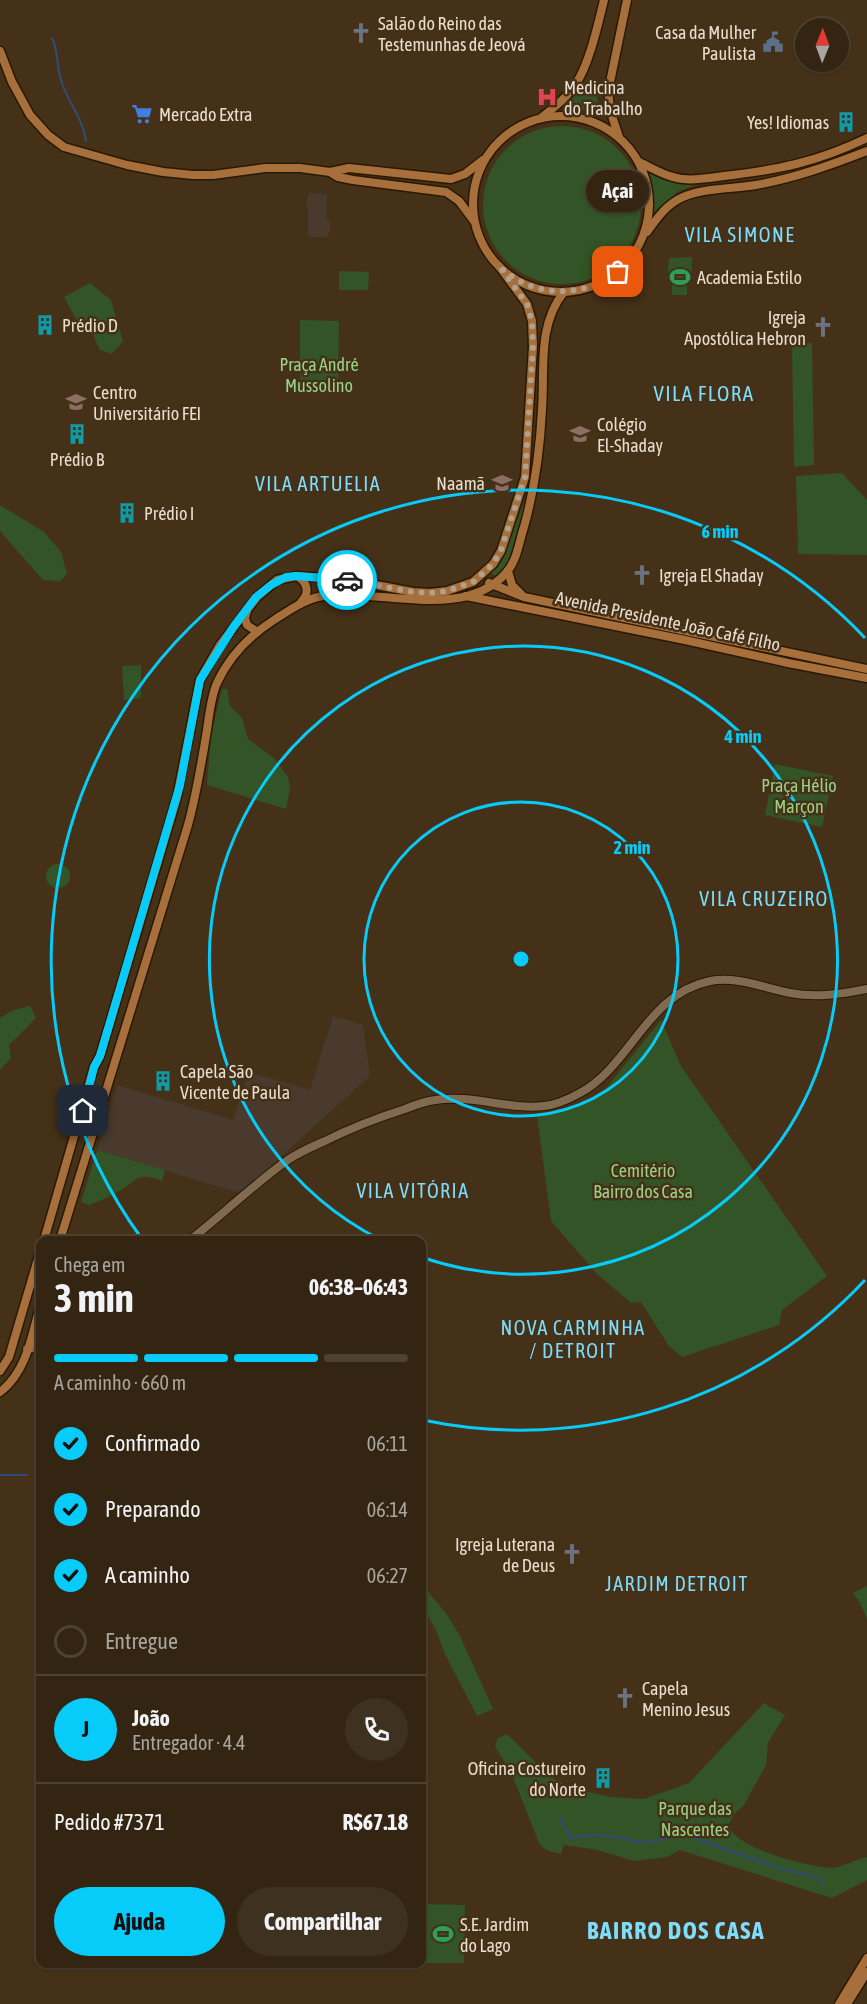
<!DOCTYPE html>
<html lang="pt">
<head>
<meta charset="utf-8">
<style>
	:root { --surface:#342512; --page:#3f3120; --text:#f1f3f6; --muted:#a9a59f; --line:#4e4232; --accent:#07cbf9 }
	body { margin:0; font-family:"Asap Condensed",sans-serif; background:var(--page); color:var(--text); height:100vh; display:flex; flex-direction:column; font-size:22px; white-space:nowrap }
	* { box-sizing:border-box; margin:0 }
	p { font-size:20px; color:var(--muted) }
	.icon { flex:none; width:33px; height:33px; fill:none; stroke:currentColor; stroke-width:2; stroke-linecap:round; stroke-linejoin:round }
	.map { position:relative; flex:1; overflow:hidden }
	.sheet { position:absolute; left:36px; top:1236px; width:390px; height:732px; display:flex; flex-direction:column; background:var(--surface); border-radius:12px; box-shadow:0 2px 4px #0004,0 0 0 2px var(--line) }
	.sheet>* { flex:none }
	.needle { width:39px; rotate:1deg }
	.fabs { position:absolute; left:795px; top:18px; display:grid; gap:12px }
	.fabs a { display:grid; place-items:center; width:54px; height:54px; border-radius:50%; background:var(--surface); box-shadow:0 2px 4px #0004,0 0 0 2px var(--line); font-size:30px }
	.pin { position:absolute; display:grid; place-items:center; width:51px; height:51px; color:#fff; margin:-26px; border-radius:12px; box-shadow:0 3px 9px #0006 }
	.courier { position:absolute; display:grid; place-items:center; width:60px; height:60px; margin:-30px; border:4px solid #07cbf9; border-radius:50%; background:#fff; color:#222; box-shadow:0 2px 8px #0007 }
	.bubble { position:absolute; height:42px; border-radius:21px; background:var(--surface); box-shadow:0 2px 4px #0004,0 0 0 2px var(--line); font-size:20px; font-weight:700; line-height:42px; text-align:center }
	.overview em { font-style:normal; font-weight:700 }
	.overview div { display:flex; flex-direction:column-reverse }
	.overview { display:flex; align-items:center; justify-content:space-between; height:102px; padding:0 18px }
	h1 { font-size:39px; font-weight:700; line-height:45px }
	.bar { display:grid; grid-template-columns:repeat(4,1fr); gap:9px 6px; align-content:center; height:72px; padding:0 18px }
	.bar i { height:8px; border-radius:4px; background:var(--line) }
	.bar .current { background:var(--accent) }
	.bar p { grid-column:span 4 }
	.line { display:flex; align-items:center; gap:15px; padding:0 18px; border-top:2px solid var(--line) }
	.line div { flex:1 }
	.round { display:grid; place-items:center; flex:none; width:63px; height:63px; border-radius:32px; background:var(--page) }
	ol { padding:0 18px; list-style:none }
	li { display:flex; align-items:center; gap:18px; height:66px }
	li p { margin-inline-start:auto }
	li .icon { padding:6px; border-radius:50%; background:var(--accent); color:#111; stroke-width:4 }
	li:last-child { color:var(--muted) }
	li i { width:33px; height:33px; border:3px solid var(--line); border-radius:50% }
	.cta { display:flex; gap:12px; margin-top:auto; padding:12px 18px }
	.cta a { flex:1; height:69px; border-radius:36px; background:var(--accent); color:#111; font-size:24px; font-weight:700; line-height:69px; text-align:center }
	.cta a+a { background:var(--page); color:var(--text) }
	.map>svg:first-child { display:block }
	.medical { fill:#493a2d }
	.green { fill:#335427 }
	.lines { fill:none; stroke-linecap:round; stroke-linejoin:round }
	.stream { stroke:#304a7b; stroke-width:2 }
	.secondary-casing { stroke:#2a1901; stroke-width:10 }
	.primary-casing { stroke:#2a1901; stroke-width:11 }
	.secondary { stroke:#816b50; stroke-width:8 }
	.primary { stroke:#a76f3b; stroke-width:8 }
	.done { stroke:#b0a18e; stroke-width:6; stroke-dasharray:0 10.8 }
	.route { stroke:#07cbf9; stroke-width:8 }
	.ring { fill:none; stroke:#07cbf9; stroke-width:3 }
	.labels { text-anchor:middle; dominant-baseline:central; stroke-width:5; stroke-linejoin:round; paint-order:stroke }
	.poi-label { font-size:18px; fill:#e9ddce; stroke:#453118; text-anchor:start }
	.park-label { font-size:18px; fill:#99d285; stroke:#453118 }
	.street-label { font-size:18px; fill:#e9ddce; stroke:#453118 }
	.neighbourhood-label { font-size:20px; letter-spacing:1.5px; fill:#7edcfc; stroke:#453118 }
	.quarter-label { font-size:21px; letter-spacing:1.5px; fill:#7edcfc; stroke:#453118 }
	.district-label { font-size:24px; font-weight:bold; letter-spacing:1.5px; fill:#7edcfc; stroke:#453118 }
	.centre { fill:#07cbf9; stroke:#453118; stroke-width:3 }
	.ring-label { font-size:18px; text-anchor:middle; font-weight:bold; fill:#07cbf9; stroke:#453118; stroke-width:5; stroke-linejoin:round; paint-order:stroke }
</style>
</head>
<body>
<div class="map">
<svg width="867" height="2004" viewBox="0 0 867 2004">
	<rect width="100%" height="100%" fill="#453118"/>
	<!-- medical -->
	<g class="medical">
		<path d="M308,193L327,194L326,220L330,221V231L327,237H308V208L306,207Z"/>
		<path d="M333,1016L363,1025L370,1076L240,1193L97,1150L117,1085L233,1120L248,1072L310,1090Z"/>
	</g>
	<!-- green -->
	<g class="green">
		<path d="M588,80L597,83V99L601,116L567,104Z"/>
		<circle cx="562" cy="205" r="79"/>
		<path d="M646,169L667,181L694,185L677,192L653,214L654,193Z"/>
		<path d="M692,257L691,281H687V295H672V280L668,275L669,258Z"/>
		<path d="M339,271L369,272L368,290H339Z"/>
		<path d="M90,283L111,300L123,341L112,354L100,350L90,328H81L64,297Z"/>
		<path d="M300,320L339,321L338,394H300Z"/>
		<path d="M812,343L814,465L794,467L792,344Z"/>
		<path d="M842,473L867,500V555L798,554L796,476Z"/>
		<path d="M0,505L44,532L61,552L67,574L60,581L43,580L0,531Z"/>
		<path d="M523,505L526,506L510,563L499,577L491,573L506,550Z"/>
		<path d="M141,665V698L124,700L122,666Z"/>
		<path d="M222,689H227L230,706L242,718L248,739L274,758L288,777L290,788L286,809L207,785L211,736Z"/>
		<path d="M775,764L833,776L822,827L765,815Z"/>
		<circle cx="58" cy="876" r="12"/>
		<path d="M30,1006L36,1018L9,1045L11,1058L0,1070V1018L11,1011Z"/>
		<path d="M661,1020L681,1066L827,1276L782,1310L779,1325L682,1357L669,1346L641,1302L631,1303L597,1274L551,1221L537,1115L575,1108L606,1088Z"/>
		<path d="M97,1150L165,1170L162,1181C136,1171 139,1180 119,1191C110,1197 99,1201 89,1205L81,1202Z"/>
		<path d="M422,1585L446,1613L460,1636L493,1709L477,1716L445,1654L436,1630L422,1606Z"/>
		<path d="M867,1586V1619L860,1603L853,1593Z"/>
		<path d="M764,1703L785,1715L768,1743L766,1765L744,1805L734,1814L728,1826C740,1850 805,1866 831,1868C840,1868 857,1859 867,1857V1880L832,1898L680,1850L667,1857L633,1861L598,1850L564,1845L561,1854C551,1852 545,1851 539,1843L513,1777L495,1746L498,1738L507,1734L550,1777L564,1784L579,1790L611,1797L644,1799L689,1783Z"/>
		<path d="M422,1904L465,1905L464,1963H422Z"/>
	</g>
	<g class="lines">
		<!-- stream -->
		<g class="stream">
			<path d="M52,38C59,52 56,65 61,80C67,101 83,118 86,141"/>
			<path d="M0,1475H27"/>
			<path d="M561,1818L570,1838L594,1835L617,1837L644,1843L681,1835L692,1837L779,1868L819,1878L823,1885"/>
		</g>
		<!-- secondary casing -->
		<g class="secondary-casing">
			<g id="secondary">
				<path d="M190,1240C222,1215 252,1186 285,1162C297,1153 311,1147 325,1141C351,1128 377,1118 405,1109C415,1105 425,1101 435,1100C472,1094 508,1110 544,1106C556,1105 567,1100 578,1094C631,1067 646,994 710,981C737,976 764,988 790,993C816,998 842,994 867,989"/>
				<path d="M27,1349L40,1346"/>
			</g>
		</g>
		<!-- primary casing -->
		<g class="primary-casing">
			<g id="primary">
				<path d="M0,51L12,82L30,115L48,135L64,147L127,165L163,172L193,175H213L265,168H300L330,172L349,168L451,179L465,174L483,160"/>
				<circle cx="561" cy="204" r="88"/>
				<path d="M541,118C553,108 567,98 575,85C589,66 598,24 604,0"/>
				<path d="M619,137L611,113L608,92L627,0"/>
				<path d="M639,162C650,167 661,174 673,177C689,182 708,178 724,176C778,170 817,162 867,138"/>
				<path d="M330,172L338,177L353,180L446,192L459,201L474,221"/>
				<path d="M647,232C656,220 664,207 679,199C699,188 732,189 756,185C795,178 831,165 867,151"/>
				<path d="M508,571L512,585L522,595"/>
				<path d="M297,576C308,583 310,593 301,602"/>
				<path d="M489,583L524,597L867,669"/>
				<path d="M466,596L685,640L788,663L867,678"/>
				<path d="M247,611L245,618L247,625L256,631"/>
				<path d="M44,1240L94,1067L100,1056L177,797L200,680L220,645L257,597L277,580L296,576L345,579L413,592L430,593L447,591L473,582L493,564L501,551L525,477L533,346L532,321L527,304L499,266"/>
				<path d="M60,1240L188,825C196,796 201,766 206,736C209,719 210,699 217,683C230,655 249,636 274,620C288,611 302,601 318,597C375,586 462,623 506,573C517,561 519,542 524,527C535,488 540,450 542,410C545,370 537,325 564,292"/>
				<path d="M0,1371L9,1357L40,1252"/>
				<path d="M0,1392C26,1373 32,1336 40,1306"/>
				<path d="M839,2004L867,1958"/>
				<path d="M847,2004L867,1972"/>
			</g>
		</g>
		<!-- secondary -->
		<use href="#secondary" class="secondary"/>
		<!-- primary -->
		<use href="#primary" class="primary"/>
	</g>
	<g class="lines">
		<!-- done -->
		<path class="done" d="M347,580L413,592L430,593L447,591L473,582L493,564L501,550L525,477L533,346L532,321L527,304L499,266C533,298 580,299 618,272"/>
		<!-- route -->
		<path class="route" d="M83,1111L94,1067L100,1056L180,785L200,680L234,626L256,597L271,585L286,577L296,576L347,580"/>
	</g>
	<!-- distance rings -->
	<g class="ring">
		<circle cx="521" cy="959" r="157"/>
		<path d="M381 1240A314 314 0 1 1 424 1258"/>
		<path d="M865 1280A471 471 0 0 1 423 1420M142 1239A471 471 0 0 1 865 638"/>
	</g>
	<!-- icons -->
	<defs>
		<g id="church-bare" transform="scale(1.62)"><path d="M-1.2-6h2.4v3.5h3.3v2.4h-3.3V6h-2.4V-.1h-3.3v-2.4h3.3Z" fill="#6b7280" stroke="#453118" stroke-width="2.5" paint-order="stroke"/></g>
		<g id="civic-bare" transform="scale(1.62)"><path d="M-.6-6.5H3V-4.5H.6V-3L4-1V1h2V6H-6V1h2V-1L-.6-3ZM-1.2 2.5V6h2.4V2.5Z" fill="#5c6f8a" stroke="#453118" stroke-width="2.5" paint-order="stroke"/></g>
		<g id="hospital-bare" transform="scale(1.62)"><path d="M-5-5h3v3.5h4V-5h3V5h-3V1.5h-4V5h-3Z" fill="#e0444e" stroke="#453118" stroke-width="2.5" paint-order="stroke"/></g>
		<g id="supermarket-bare" transform="scale(1.62)"><path d="M-6-5.5h2.5l.6 2H6L4.5 2H-2.5L-4.4-4H-6ZM-1.5 3.2a1.3 1.3 0 1 0 .1 0ZM3 3.2a1.3 1.3 0 1 0 .1 0Z" fill="#3f7fe0" stroke="#453118" stroke-width="2.5" paint-order="stroke"/></g>
		<g id="building-bare" transform="scale(1.62)"><path d="M-4-6H4V6H1V3H-1V6H-4ZM-2.5-4.3h1.7v1.8h-1.7ZM.8-4.3h1.7v1.8H.8ZM-2.5-1h1.7V.8h-1.7ZM.8-1h1.7V.8H.8Z" fill="#0f9aa8" stroke="#453118" stroke-width="2.5" paint-order="stroke"/></g>
		<g id="stadium-bare" transform="scale(1.62)"><path d="M0-5a6.5 5 0 1 0 0 10a6.5 5 0 1 0 0-10ZM-3.5-1.8h7v3.6h-7Z" fill="#2e9e5b" stroke="#453118" stroke-width="2.5" paint-order="stroke"/></g>
		<g id="university-bare" transform="scale(1.62)"><path d="M0-5L7-2L0 1L-7-2ZM-4 1L0 2.5L4 1V4Q0 6-4 4Z" fill="#8d6e63" stroke="#453118" stroke-width="2.5" paint-order="stroke"/></g>
		<g id="school-bare" transform="scale(1.62)"><path d="M0-5L7-2L0 1L-7-2ZM-4 1L0 2.5L4 1V4Q0 6-4 4Z" fill="#8d6e63" stroke="#453118" stroke-width="2.5" paint-order="stroke"/></g>
	</defs>
	<g fill-rule="evenodd">
		<use href="#church-bare" x="361" y="33"/>
		<use href="#civic-bare" x="773" y="42"/>
		<use href="#hospital-bare" x="547" y="97"/>
		<use href="#supermarket-bare" x="142" y="114"/>
		<use href="#building-bare" x="846" y="122"/>
		<use href="#stadium-bare" x="680" y="277"/>
		<use href="#building-bare" x="45" y="325"/>
		<use href="#church-bare" x="823" y="327"/>
		<use href="#university-bare" x="76" y="402"/>
		<use href="#building-bare" x="77" y="434"/>
		<use href="#school-bare" x="580" y="434"/>
		<use href="#school-bare" x="502" y="483"/>
		<use href="#building-bare" x="127" y="513"/>
		<use href="#church-bare" x="642" y="575"/>
		<use href="#building-bare" x="163" y="1081"/>
		<use href="#church-bare" x="572" y="1554"/>
		<use href="#church-bare" x="625" y="1698"/>
		<use href="#building-bare" x="603" y="1778"/>
		<use href="#stadium-bare" x="443" y="1934"/>
	</g>
	<g class="labels">
		<!-- poi labels -->
		<g class="poi-label">
			<text x="378" y="23">Salão do Reino das<tspan x="378" dy="21">Testemunhas de Jeová</tspan></text>
			<text x="756" y="32" text-anchor="end">Casa da Mulher<tspan x="756" dy="21">Paulista</tspan></text>
			<text x="564" y="87">Medicina<tspan x="564" dy="21">do Trabalho</tspan></text>
			<text x="159" y="114">Mercado Extra</text>
			<text x="829" y="122" text-anchor="end">Yes! Idiomas</text>
			<text x="697" y="277">Academia Estilo</text>
			<text x="806" y="317" text-anchor="end">Igreja<tspan x="806" dy="21">Apostólica Hebron</tspan></text>
			<text x="62" y="325">Prédio D</text>
			<text x="93" y="392">Centro<tspan x="93" dy="21">Universitário FEI</tspan></text>
			<text x="597" y="424">Colégio<tspan x="597" dy="21">El-Shaday</tspan></text>
			<text x="77" y="459" text-anchor="middle">Prédio B</text>
			<text x="485" y="483" text-anchor="end">Naamã</text>
			<text x="144" y="513">Prédio I</text>
			<text x="659" y="575">Igreja El Shaday</text>
			<text x="180" y="1071">Capela São<tspan x="180" dy="21">Vicente de Paula</tspan></text>
			<text x="555" y="1544" text-anchor="end">Igreja Luterana<tspan x="555" dy="21">de Deus</tspan></text>
			<text x="642" y="1688">Capela<tspan x="642" dy="21">Menino Jesus</tspan></text>
			<text x="586" y="1768" text-anchor="end">Oficina Costureiro<tspan x="586" dy="21">do Norte</tspan></text>
			<text x="460" y="1924">S.E. Jardim<tspan x="460" dy="21">do Lago</tspan></text>
		</g>
		<!-- park labels -->
		<g class="park-label">
			<text x="319" y="364">Praça André<tspan x="319" dy="21">Mussolino</tspan></text>
			<text x="799" y="785">Praça Hélio<tspan x="799" dy="21">Marçon</tspan></text>
			<text x="643" y="1170">Cemitério<tspan x="643" dy="21">Bairro dos Casa</tspan></text>
			<text x="695" y="1808">Parque das<tspan x="695" dy="21">Nascentes</tspan></text>
		</g>
		<!-- street labels -->
		<g class="street-label">
			<text transform="translate(668 621) rotate(12)">Avenida Presidente João Café Filho</text>
		</g>
		<!-- neighbourhood labels -->
		<g class="neighbourhood-label">
			<text x="740" y="234">VILA SIMONE</text>
			<text x="318" y="483">VILA ARTUELIA</text>
			<text x="764" y="898">VILA CRUZEIRO</text>
			<text x="413" y="1190">VILA VITÓRIA</text>
			<text x="573" y="1327">NOVA CARMINHA<tspan x="573" dy="23">/ DETROIT</tspan></text>
			<text x="677" y="1583">JARDIM DETROIT</text>
		</g>
		<!-- quarter labels -->
		<g class="quarter-label">
			<text x="704" y="393">VILA FLORA</text>
		</g>
		<!-- district labels -->
		<g class="district-label">
			<text x="676" y="1930">BAIRRO DOS CASA</text>
		</g>
	</g>
	<circle cx="521" cy="959" r="9" class="centre"/>
	<g class="ring-label">
		<text x="720" y="538">6 min</text>
		<text x="743" y="743">4 min</text>
		<text x="632" y="854">2 min</text>
	</g>
</svg>
<div class="fabs">
<a><svg class="needle" viewBox="-14 -14 28 28"><path d="M0-13l5 13h-10z" fill="#e53935"/><path d="M0 13l5-13h-10z" fill="#a9a59f"/></svg></a>
</div>
<div class="pin" style="left:618px;top:272px;background:#ea580c"><svg class="icon" aria-label="bag" viewBox="0 0 24 24"><path d="M5 8h14l-1 12H6zM9 8a3 3 0 0 1 6 0"/></svg></div>
<div class="pin" style="left:83px;top:1111px;background:#1f2937"><svg class="icon" aria-label="home" viewBox="0 0 24 24"><path d="M3 11l9-7 9 7M6 9v11h12V9"/></svg></div>
<div class="courier" style="left:347px;top:580px"><svg class="icon" aria-label="car" viewBox="0 0 24 24"><path d="M5 17H2v-5l4-1 3-4h7l3 4 3 1v5h-3M9 17h6M6 11h13"/><circle cx="7" cy="17" r="2"/><circle cx="17" cy="17" r="2"/></svg></div>
<div class="bubble" style="left:586px;top:170px;width:63px">Açai</div>
<section class="sheet">
<div class="overview"><div><h1>3 min</h1><p>Chega em</p></div><em>06:38–06:43</em></div>
<div class="bar"><i class="current"></i><i class="current"></i><i class="current"></i><i></i><p>A caminho · 660 m</p></div>
<ol>
<li><svg class="icon" aria-label="check" viewBox="0 0 24 24"><path d="M5 12l5 5 9-10"/></svg>Confirmado<p>06:11</p></li>
<li><svg class="icon" aria-label="check" viewBox="0 0 24 24"><path d="M5 12l5 5 9-10"/></svg>Preparando<p>06:14</p></li>
<li><svg class="icon" aria-label="check" viewBox="0 0 24 24"><path d="M5 12l5 5 9-10"/></svg>A caminho<p>06:27</p></li>
<li><i></i>Entregue</li>
</ol>
<div class="line" style="height:108px"><b class="round" style="background:var(--accent);color:#111">J</b><div><b>João</b><p>Entregador · 4.4</p></div><a class="round"><svg class="icon" aria-label="phone" viewBox="0 0 24 24"><path d="M5 4h4l2 5-3 2q2 4 5 5l2-3 5 2v4C11 20 4 13 5 4z"/></svg></a></div>
<div class="line" style="height:78px"><div>Pedido #7371</div><b>R$67.18</b></div>
<div class="cta"><a>Ajuda</a><a>Compartilhar</a></div>
</section>
</div>
</body>
</html>
